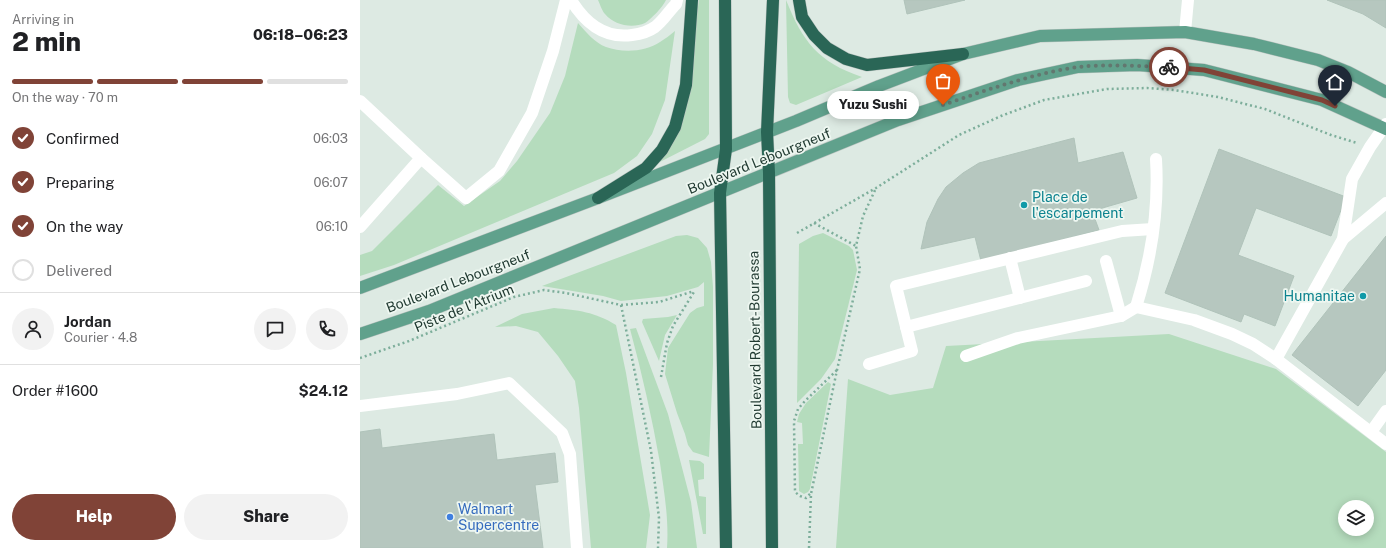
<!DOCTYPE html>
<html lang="en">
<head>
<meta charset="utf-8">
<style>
	:root { --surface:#fff; --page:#f2f2f2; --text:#202124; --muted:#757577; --line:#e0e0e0; --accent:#804337 }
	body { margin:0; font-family:"Public Sans",sans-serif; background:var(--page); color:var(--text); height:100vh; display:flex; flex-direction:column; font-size:15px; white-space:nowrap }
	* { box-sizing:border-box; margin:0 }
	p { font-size:13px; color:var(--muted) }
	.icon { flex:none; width:22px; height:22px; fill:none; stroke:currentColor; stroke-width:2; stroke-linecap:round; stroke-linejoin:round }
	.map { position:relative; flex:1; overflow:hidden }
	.side { display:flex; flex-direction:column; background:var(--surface); width:360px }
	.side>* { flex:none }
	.buttons { position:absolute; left:978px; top:500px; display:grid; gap:8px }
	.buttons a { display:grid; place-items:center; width:36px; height:36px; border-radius:50%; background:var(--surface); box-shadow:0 2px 10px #0003; font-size:20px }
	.pin { position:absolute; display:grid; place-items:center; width:34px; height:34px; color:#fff; margin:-41px -17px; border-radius:50% 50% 50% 0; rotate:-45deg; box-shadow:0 0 4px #0007 }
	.pin .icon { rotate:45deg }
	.courier { position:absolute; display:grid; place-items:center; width:40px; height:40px; margin:-20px; border:3px solid #804337; border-radius:50%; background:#fff; color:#222; box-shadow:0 1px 5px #0007 }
	.bubble { position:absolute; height:28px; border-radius:14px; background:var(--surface); box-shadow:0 2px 10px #0003; font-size:13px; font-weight:800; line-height:28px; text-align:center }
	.summary em { font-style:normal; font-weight:800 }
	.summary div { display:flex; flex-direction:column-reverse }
	.summary { display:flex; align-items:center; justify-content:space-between; height:68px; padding:0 12px }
	h1 { font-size:26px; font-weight:800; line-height:30px }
	.bar { display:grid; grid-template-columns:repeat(4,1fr); gap:6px 4px; align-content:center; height:48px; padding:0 12px }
	.bar i { height:5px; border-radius:3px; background:var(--line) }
	.bar .active { background:var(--accent) }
	.bar p { grid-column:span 4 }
	.line { display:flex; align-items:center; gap:10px; padding:0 12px; border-top:1px solid var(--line) }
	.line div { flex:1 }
	.round { display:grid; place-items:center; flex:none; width:42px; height:42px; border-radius:21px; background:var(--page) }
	ol { padding:0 12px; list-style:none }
	li { display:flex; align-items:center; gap:12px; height:44px }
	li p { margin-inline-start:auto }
	li .icon { padding:4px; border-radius:50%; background:var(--accent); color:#fff; stroke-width:4 }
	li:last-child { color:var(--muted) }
	li i { width:22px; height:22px; border:2px solid var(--line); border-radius:50% }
	.primary-button { display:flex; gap:8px; margin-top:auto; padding:8px 12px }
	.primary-button a { flex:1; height:46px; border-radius:24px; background:var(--accent); color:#fff; font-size:16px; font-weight:800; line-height:46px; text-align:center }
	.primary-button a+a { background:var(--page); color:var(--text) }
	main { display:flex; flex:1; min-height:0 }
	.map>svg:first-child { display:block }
	.green { fill:#b5dcbd; fill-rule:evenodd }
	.building { fill:#b6c7bf; stroke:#b0c3ba }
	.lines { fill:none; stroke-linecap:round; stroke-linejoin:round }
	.major-casing { stroke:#bcc4c1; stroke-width:13 }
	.highway-casing { stroke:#bcc4c1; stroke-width:13 }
	.path { stroke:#7dae9b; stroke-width:2.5; stroke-dasharray:2 3; stroke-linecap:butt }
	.minor { stroke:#fff; stroke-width:12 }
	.major { stroke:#60a18c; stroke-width:12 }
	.highway { stroke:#2a6656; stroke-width:12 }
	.done { stroke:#62776f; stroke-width:4; stroke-dasharray:0 7.2 }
	.route { stroke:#804337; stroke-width:5 }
	.culture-dot { fill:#0f9aa8; stroke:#eef7f1; stroke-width:1.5 }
	.shop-dot { fill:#3f7fe0; stroke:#eef7f1; stroke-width:1.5 }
	.labels { text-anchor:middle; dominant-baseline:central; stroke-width:3.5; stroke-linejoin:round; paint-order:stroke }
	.street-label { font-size:14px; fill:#1f3930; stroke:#eef7f1 }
	.culture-label { font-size:14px; fill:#0d838f; stroke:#eef7f1; text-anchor:start }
	.shop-label { font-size:14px; fill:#366cbe; stroke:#eef7f1; text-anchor:start }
</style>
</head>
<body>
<main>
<section class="side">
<div class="summary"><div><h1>2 min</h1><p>Arriving in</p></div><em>06:18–06:23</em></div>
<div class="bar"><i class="active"></i><i class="active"></i><i class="active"></i><i></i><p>On the way · 70 m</p></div>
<ol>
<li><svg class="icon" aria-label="check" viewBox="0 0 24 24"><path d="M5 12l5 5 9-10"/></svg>Confirmed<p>06:03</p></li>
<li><svg class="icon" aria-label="check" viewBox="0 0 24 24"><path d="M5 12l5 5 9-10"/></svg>Preparing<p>06:07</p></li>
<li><svg class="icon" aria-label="check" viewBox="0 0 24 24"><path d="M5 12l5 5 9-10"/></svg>On the way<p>06:10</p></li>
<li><i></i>Delivered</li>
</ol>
<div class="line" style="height:72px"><a class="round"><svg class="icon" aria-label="person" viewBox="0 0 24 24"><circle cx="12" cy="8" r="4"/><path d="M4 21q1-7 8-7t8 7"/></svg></a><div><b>Jordan</b><p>Courier · 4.8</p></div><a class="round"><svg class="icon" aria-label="chat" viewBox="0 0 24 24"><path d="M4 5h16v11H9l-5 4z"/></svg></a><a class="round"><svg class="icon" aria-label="phone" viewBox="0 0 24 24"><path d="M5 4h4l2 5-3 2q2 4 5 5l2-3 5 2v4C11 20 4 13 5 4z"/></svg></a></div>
<div class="line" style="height:52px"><div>Order #1600</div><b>$24.12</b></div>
<div class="primary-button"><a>Help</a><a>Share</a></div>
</section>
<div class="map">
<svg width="1026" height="548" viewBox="0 0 1026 548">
	<rect width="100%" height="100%" fill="#ddeae3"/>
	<!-- green -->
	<g class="green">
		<path d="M238,0H306C303,7 291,19 285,23C272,29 254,25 245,14C242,11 240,4 238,0Z"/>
		<path d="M339,0H349V134L345,139L290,167L304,150L336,21Z"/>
		<path d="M426,0C443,42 458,62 502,77L436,105L430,103L428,97Z"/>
		<path d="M218,23C226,32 235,43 246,47C262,53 286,52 300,42C305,39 310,35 315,31L305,100L292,134L277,156L254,173L34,265L0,276V255L12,251L78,185L104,206L140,181L157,161L190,113L205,76Z"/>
		<path d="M463,233L489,246L493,250L497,270L475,359L461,379L437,403L439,244L453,236Z"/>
		<path d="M327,235L338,238L347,248L351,262L353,287V364L349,457L333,452L328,445L325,434L317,413L305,374L308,348L330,313L337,308L344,306V282L338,287L307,296L261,301L243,296L182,286L316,236Z"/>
		<path d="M194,308C218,310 235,312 256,325L266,373L290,515L286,548H231L219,408L215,381L198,356L178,332L156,326L135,327L162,314Z"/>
		<path d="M317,315L305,335L299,361L282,322L283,319L308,317Z"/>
		<path d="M276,328L308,414L331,502L337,548H307C309,519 304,491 300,463C292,418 282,373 270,329Z"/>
		<path d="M809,334L916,369L1026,452V548H476L488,379L530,395L573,388L586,346ZM985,507H1007V529H985Z"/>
		<path d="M468,382L471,384L450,489L448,492L444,494L439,491L438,444H443L442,423L437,422L439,414L446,403Z"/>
		<path d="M329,460L340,461L344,464V479L338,480L339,496L346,497V534H343Z"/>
	</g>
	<!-- building -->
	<g class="building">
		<path d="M544,0H605L547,14Z"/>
		<path d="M967,0H1026V28L1003,14Z"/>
		<path d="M714,138L718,163L763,152L777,198L732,211L739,230L621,261L615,237L561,249L567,222L578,199L586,187L603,173L619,163Z"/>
		<path d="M859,149L986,197L971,236L896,208L878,255L934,276L915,326L884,314L881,322L805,293Z"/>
		<path d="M1026,236V370L998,406L932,355Z"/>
		<path d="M20,429L22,448L134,434L137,460L195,453L198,482L175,485L183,548H0V432Z"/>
	</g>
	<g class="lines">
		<!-- major casing -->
		<g class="major-casing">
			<g id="major">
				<path d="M0,288L238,198L436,121L519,86L603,54L680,36L825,32L894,44L958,60L988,72L1026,92"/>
				<path d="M0,334L69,311L538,120L658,80L718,67L777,65L844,70L962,100L1026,129"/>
			</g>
		</g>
		<!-- highway casing -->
		<g class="highway-casing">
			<g id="highway">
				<path d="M365,0L366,149L360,193L366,548"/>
				<path d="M439,0L442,17L454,35L467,48L486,59L507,65L603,54"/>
				<path d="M238,198L286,168L302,150L315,127L326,85L332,0"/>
				<path d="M412,548L409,173L407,132L413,0"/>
			</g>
		</g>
		<!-- path -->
		<g class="path">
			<path d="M454,223L496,246"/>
			<path d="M437,233L516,188L599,135L641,116L684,100L747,89L787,88L814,90L858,97L905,109L971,135L997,143"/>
			<path d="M261,305L291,451L299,518L298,548"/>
			<path d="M0,358L49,341L154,297L184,290L206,293L261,305L299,302L334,291"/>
			<path d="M301,377L307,343L313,326L334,292"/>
			<path d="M450,494L446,498L440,496L435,492L434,421L438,409L445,401L477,370"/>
			<path d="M449,548L451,494L477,370L500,269L496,246L503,216L516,188"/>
		</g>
		<!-- minor -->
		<g class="minor">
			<path d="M211,0C225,23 244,39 272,35C280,34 288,32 295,27C303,21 309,11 316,4L317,0"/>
			<path d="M825,32L828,0"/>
			<path d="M0,101L61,158"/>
			<path d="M0,227L61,158L106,198L139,171L172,113L193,51L206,0"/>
			<path d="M983,239L1026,203"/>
			<path d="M650,258L660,298"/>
			<path d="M746,261L761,316"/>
			<path d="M776,307C791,260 799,209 796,159"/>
			<path d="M546,327L726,281"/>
			<path d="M606,356L658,338L761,316L776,307L834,320L872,334L893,344L916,359L1026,444"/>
			<path d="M916,359L983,239L992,179L1010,147L1026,124"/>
			<path d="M509,364L552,351L536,286L762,231L793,229"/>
			<path d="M0,406L97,394L149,383L202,433L210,454L217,548"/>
			<path d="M1011,432L1026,411"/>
		</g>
		<!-- major -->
		<use href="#major" class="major"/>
		<!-- highway -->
		<use href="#highway" class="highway"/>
	</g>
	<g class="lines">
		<!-- done -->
		<path class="done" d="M583,105C627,90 671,74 718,67C746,64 780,66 809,67"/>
		<!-- route -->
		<path class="route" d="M809,67L844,70L962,100L975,106"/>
	</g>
	<!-- markers -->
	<g class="culture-dot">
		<circle cx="664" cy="205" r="4"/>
		<circle cx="1003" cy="296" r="4"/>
	</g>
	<circle class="shop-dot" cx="90" cy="517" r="4"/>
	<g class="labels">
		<!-- street labels -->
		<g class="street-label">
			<text transform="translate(399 161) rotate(-22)">Boulevard Lebourgneuf</text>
			<text transform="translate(98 281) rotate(-21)">Boulevard Lebourgneuf</text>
			<text transform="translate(104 308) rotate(-22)">Piste de l'Atrium</text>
			<text transform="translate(395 340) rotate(-91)">Boulevard Robert-Bourassa</text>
		</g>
		<!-- culture labels -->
		<g class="culture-label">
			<text x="672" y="197">Place de<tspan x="672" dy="16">l'escarpement</tspan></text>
			<text x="995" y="296" text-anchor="end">Humanitae</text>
		</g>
		<!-- shop labels -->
		<g class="shop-label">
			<text x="98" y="509">Walmart<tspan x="98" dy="16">Supercentre</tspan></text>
		</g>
	</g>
</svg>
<div class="buttons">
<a><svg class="icon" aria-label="layers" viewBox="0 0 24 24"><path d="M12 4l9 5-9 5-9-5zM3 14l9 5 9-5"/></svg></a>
</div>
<div class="pin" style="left:583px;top:105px;background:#ea580c"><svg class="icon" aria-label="bag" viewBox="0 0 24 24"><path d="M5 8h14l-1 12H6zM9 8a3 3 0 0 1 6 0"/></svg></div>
<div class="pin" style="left:975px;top:106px;background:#1f2937"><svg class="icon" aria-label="home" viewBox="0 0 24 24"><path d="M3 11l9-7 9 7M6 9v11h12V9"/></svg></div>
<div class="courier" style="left:809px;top:67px"><svg class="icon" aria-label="bike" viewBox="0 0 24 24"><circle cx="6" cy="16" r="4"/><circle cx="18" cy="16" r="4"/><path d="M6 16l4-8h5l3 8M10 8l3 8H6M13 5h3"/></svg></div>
<div class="bubble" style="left:467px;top:91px;width:92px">Yuzu Sushi</div>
</div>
</main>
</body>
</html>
